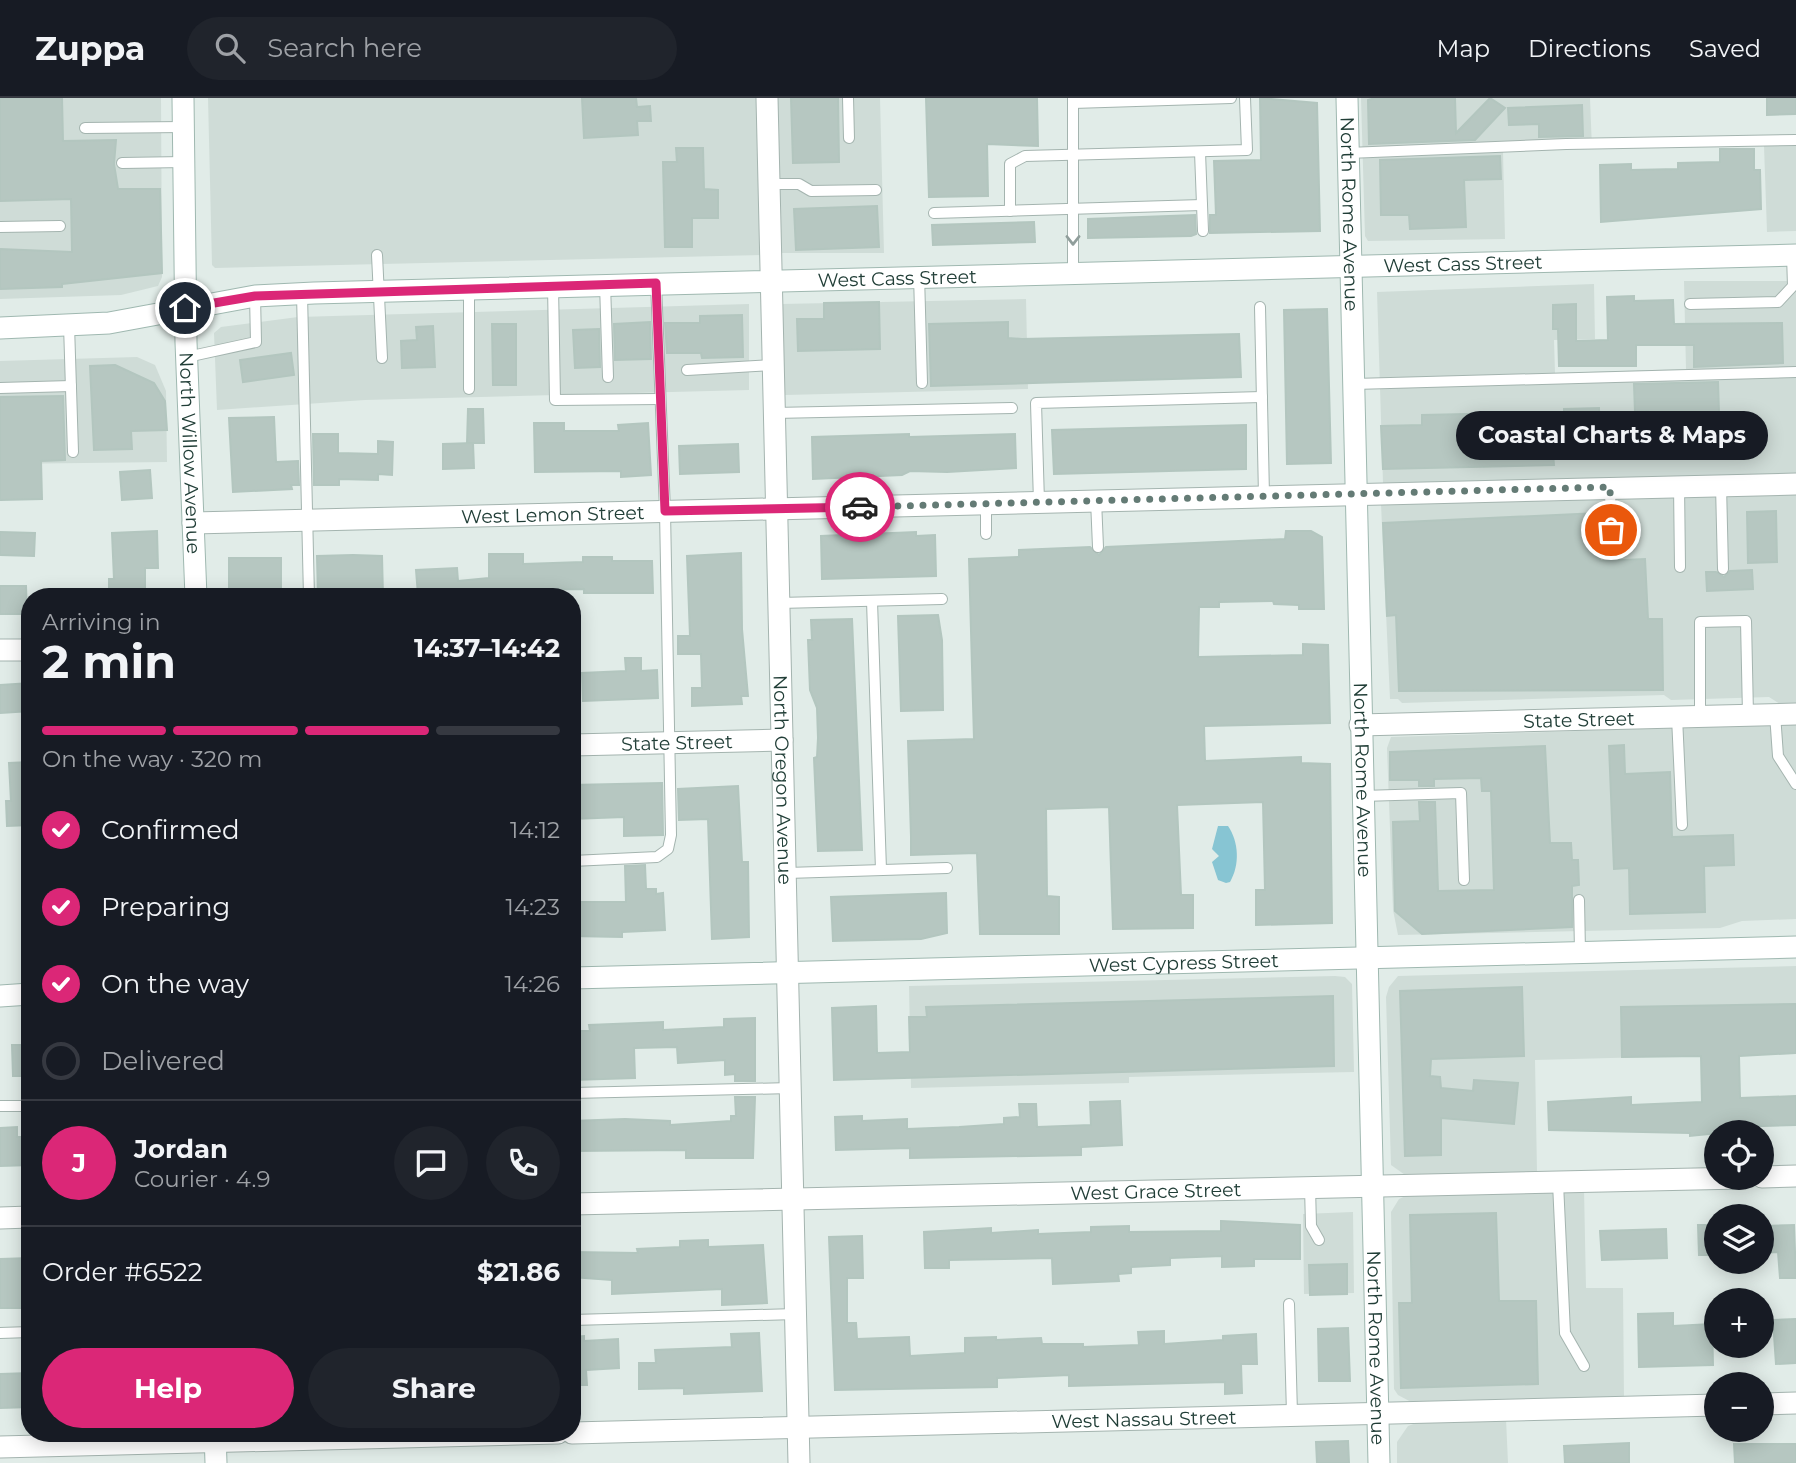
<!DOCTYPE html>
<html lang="en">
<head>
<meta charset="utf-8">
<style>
	:root { --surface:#171b24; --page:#20242c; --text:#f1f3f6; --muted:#9ea1a6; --line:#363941; --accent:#db2777 }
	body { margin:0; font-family:Montserrat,sans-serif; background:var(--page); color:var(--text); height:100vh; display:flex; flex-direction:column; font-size:26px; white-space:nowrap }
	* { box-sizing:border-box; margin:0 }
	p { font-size:23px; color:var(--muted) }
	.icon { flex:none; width:38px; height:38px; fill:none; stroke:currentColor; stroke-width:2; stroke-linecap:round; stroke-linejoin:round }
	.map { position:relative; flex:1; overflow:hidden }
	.details { position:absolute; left:21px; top:490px; width:560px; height:854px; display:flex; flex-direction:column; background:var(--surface); border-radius:28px; box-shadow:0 4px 18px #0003 }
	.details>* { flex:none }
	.buttons { position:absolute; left:1704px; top:1022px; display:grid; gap:14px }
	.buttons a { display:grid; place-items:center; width:70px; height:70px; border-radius:50%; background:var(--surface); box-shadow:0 4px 18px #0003; font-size:35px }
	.pin { position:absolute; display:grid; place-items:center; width:60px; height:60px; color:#fff; margin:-30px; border:4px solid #fff; border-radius:50%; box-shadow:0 2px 7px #0007 }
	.courier { position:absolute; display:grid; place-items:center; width:70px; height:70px; margin:-35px; border:5px solid #db2777; border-radius:50%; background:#fff; color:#222; box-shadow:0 2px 9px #0007 }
	.bubble { position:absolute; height:49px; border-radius:24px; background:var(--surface); box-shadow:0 4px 18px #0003; font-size:23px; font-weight:700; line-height:49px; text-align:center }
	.head em { font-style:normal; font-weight:700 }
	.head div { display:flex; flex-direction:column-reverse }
	.head { display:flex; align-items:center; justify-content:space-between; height:119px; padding:0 21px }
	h1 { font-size:46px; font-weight:700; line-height:52px }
	.bar { display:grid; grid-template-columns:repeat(4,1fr); gap:10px 7px; align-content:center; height:84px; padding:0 21px }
	.bar i { height:9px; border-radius:5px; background:var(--line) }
	.bar .selected { background:var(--accent) }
	.bar p { grid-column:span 4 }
	.line { display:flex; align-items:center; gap:18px; padding:0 21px; border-top:2px solid var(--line) }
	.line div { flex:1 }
	.round { display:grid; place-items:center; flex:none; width:74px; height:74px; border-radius:37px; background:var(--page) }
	ol { padding:0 21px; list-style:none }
	li { display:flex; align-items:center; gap:21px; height:77px }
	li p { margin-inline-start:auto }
	li .icon { padding:7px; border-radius:50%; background:var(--accent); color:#fff; stroke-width:4 }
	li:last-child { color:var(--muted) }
	li i { width:38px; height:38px; border:4px solid var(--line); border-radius:50% }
	.cta { display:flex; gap:14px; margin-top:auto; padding:14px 21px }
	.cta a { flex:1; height:80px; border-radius:42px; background:var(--accent); color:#fff; font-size:28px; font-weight:700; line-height:80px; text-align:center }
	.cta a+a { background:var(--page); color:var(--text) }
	header { display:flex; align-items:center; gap:42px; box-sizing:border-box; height:98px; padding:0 35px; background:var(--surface); border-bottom:2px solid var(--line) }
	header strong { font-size:33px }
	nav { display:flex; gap:38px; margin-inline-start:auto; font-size:24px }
	.search { width:490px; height:63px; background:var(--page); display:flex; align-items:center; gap:18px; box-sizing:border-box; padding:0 24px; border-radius:38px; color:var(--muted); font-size:26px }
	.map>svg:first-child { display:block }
	.built { fill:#cfdcd7 }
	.water { fill:#87c5d3 }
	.building { fill:#b6c7c1; stroke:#b3c6bf; stroke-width:2 }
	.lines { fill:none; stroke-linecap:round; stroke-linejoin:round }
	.lane-casing { stroke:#a4b4af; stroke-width:12 }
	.street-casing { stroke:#a4b4af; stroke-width:23 }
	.secondary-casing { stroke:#9fb8b0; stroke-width:23 }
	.lane { stroke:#fff; stroke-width:10 }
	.street { stroke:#fff; stroke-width:21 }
	.secondary { stroke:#fff; stroke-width:21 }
	.oneway { stroke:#909e9b }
	.done { stroke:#647b75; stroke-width:7; stroke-dasharray:0 12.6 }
	.route { stroke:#db2777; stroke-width:9 }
	.labels { text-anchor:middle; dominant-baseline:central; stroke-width:5; stroke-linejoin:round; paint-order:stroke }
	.street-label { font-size:19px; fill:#213e37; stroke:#f2f9f5 }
</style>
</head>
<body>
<header>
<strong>Zuppa</strong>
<div class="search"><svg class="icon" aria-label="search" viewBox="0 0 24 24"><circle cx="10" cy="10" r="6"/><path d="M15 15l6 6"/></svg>Search here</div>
<nav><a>Map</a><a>Directions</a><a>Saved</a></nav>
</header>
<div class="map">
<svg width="1796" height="1365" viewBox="0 0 1796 1365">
	<rect width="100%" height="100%" fill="#e1ece8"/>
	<!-- built -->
	<g class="built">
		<path d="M0,0H161L162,179L158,188L121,197L0,201Z"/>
		<path d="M208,0H759L762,157L215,170L212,167Z"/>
		<path d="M776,0H880L884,155H781Z"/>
		<path d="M1361,0H1590L1592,51L1503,53L1505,141L1368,143L1365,138Z"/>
		<path d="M1796,47V133L1767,134L1764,48Z"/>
		<path d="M1684,183H1796V378L1393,387L1383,385L1377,194L1594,186L1595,241L1554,242L1555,275L1686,271Z"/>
		<path d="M1026,201L1028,291L785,297L781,206Z"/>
		<path d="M749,206V292L365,302L217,312L214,235L221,229L298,219Z"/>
		<path d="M137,259L155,267L166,293L167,364L0,366V263Z"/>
		<path d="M1796,397V610H1786L1769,599L1671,602L1664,597L1402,605L1398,601H1390L1381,406Z"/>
		<path d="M1796,626V821L1742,823L1720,830L1398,837L1393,812L1387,650L1391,639Z"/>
		<path d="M1796,868V955L1535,962L1537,1074L1408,1079L1391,1067L1386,899L1389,889L1398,878Z"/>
		<path d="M1335,878L1345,879L1352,886L1354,974L1129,979V985L911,990L909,888Z"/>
		<path d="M1584,1091L1586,1190H1623L1624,1302L1413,1305L1398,1297L1394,1291L1391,1114L1399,1101L1408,1097Z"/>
		<path d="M1353,1114L1354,1195L1304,1196L1303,1116Z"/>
		<path d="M1506,1321L1508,1365H1397V1344L1408,1328L1422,1323Z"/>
	</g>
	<!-- water -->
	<path class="water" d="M1218,728H1228C1239,744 1240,767 1230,784L1226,785L1218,782L1212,764L1219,758L1212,751Z"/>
	<!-- building -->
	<g class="building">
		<path d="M0,0H62L63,43L116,42L114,66L118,91H160L162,175L62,186V189L0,191V151L72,154L71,101L0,103Z"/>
		<path d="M582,0H636L637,9L650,8L651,23H637L638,37L584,40Z"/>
		<path d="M791,0H838L839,64L793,65Z"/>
		<path d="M926,0H1037L1038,48L987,46L988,98L929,99Z"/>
		<path d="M1260,0L1317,5L1320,133L1210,135V117H1216L1214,63L1261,62Z"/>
		<path d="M1375,0H1455L1456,35L1490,0L1505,10L1475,42L1369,46L1368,2Z"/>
		<path d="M1767,0H1796V16L1767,17Z"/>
		<path d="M1582,7L1583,38L1539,39V26L1509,27L1508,10Z"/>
		<path d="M676,50H703L704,91L718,92V120H692V149H665L663,64H677Z"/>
		<path d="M1720,51H1754V72H1760L1761,111L1601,124L1600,67L1631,66V72L1678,71V65L1720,64Z"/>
		<path d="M1500,58L1501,81L1464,82L1466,129L1410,131L1409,117H1381L1380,62Z"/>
		<path d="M877,108L879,149L796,152L794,111Z"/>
		<path d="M1195,117L1196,136L1191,138L1088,140V121Z"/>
		<path d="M1034,124L1035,144L933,147L932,127Z"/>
		<path d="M1634,198V203L1673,202L1674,226L1782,225L1783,265L1694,269V247H1636V268H1559L1558,231H1553V207L1576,206V243L1608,242L1607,199Z"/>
		<path d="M879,204L880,251L798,253L797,221H824V205Z"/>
		<path d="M1327,211L1331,365L1287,366L1284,212Z"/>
		<path d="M742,217L743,259L702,260L701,255H667L665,225H700V218Z"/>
		<path d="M650,224L651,261L615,262L614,226Z"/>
		<path d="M1008,224V240L1022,241L1239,236L1241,279L931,288L929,226Z"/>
		<path d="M492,226H516V287H493Z"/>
		<path d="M433,228L435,269L402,270L401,243L417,242L416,229Z"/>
		<path d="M599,231L600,269L575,270L573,232Z"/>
		<path d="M291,255L294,277L243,284L240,262Z"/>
		<path d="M115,267L154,285L165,303L167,332L131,333L132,351L94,352L90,268Z"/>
		<path d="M1718,284L1720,346L1688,347L1689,357L1649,359L1648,313L1635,314L1634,286Z"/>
		<path d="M63,298L65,362L41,363L42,401L0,402V299Z"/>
		<path d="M1599,310L1600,354L1553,355L1554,367L1383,371L1381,328L1422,327V317L1564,314V311Z"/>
		<path d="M468,311H483L484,345H467Z"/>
		<path d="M274,319L276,364L298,363L299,387H291L292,391L233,394L229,320Z"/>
		<path d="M534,325H564V333H619L618,327L648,325L651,377L621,379V373L535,374Z"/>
		<path d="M1246,327V371L1054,376L1052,332Z"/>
		<path d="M313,336H338V355L378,356V343L393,344L392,377L378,376V382L339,381V387H314Z"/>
		<path d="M909,336V339L1015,336L1016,370L947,374L910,373L902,377L813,381L812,339Z"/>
		<path d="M473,345L474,370L443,371V346Z"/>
		<path d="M738,346L739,374L680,376L679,348Z"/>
		<path d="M150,372L152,400L122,402L120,374Z"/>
		<path d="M1776,413L1777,464L1748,465L1747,414Z"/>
		<path d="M1598,415L1600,463L1645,461L1648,521H1662L1663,592L1399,593L1396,517L1387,518L1383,425Z"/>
		<path d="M157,433L158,470H145V499H109V481H114L112,435Z"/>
		<path d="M1286,433H1311L1322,439L1324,511H1299V507L1274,506L1273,503L1219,504V509H1199L1198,559L1303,557V546L1328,547L1330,625L1204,628L1205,663L1301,659V665L1330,666L1332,825L1256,827V792H1265L1263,704L1177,707L1181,797H1193V830L1113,831L1109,709L1046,711L1047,798L1059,799V836H980L977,755L911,757V738L908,643L974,641L969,461L1019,459V452L1090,449L1099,457L1106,449L1285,441Z"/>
		<path d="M0,434L35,435L34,458L0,457Z"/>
		<path d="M916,434V438L935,437L936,478L822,481L821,438Z"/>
		<path d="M741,455L742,531L748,598H741L742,606L692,608V590H702L701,556H678V538H690L687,458Z"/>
		<path d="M489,456H523V466L583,464V459H612V463H652L653,495H584V491L522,492V495H506V499H459V495L418,497L416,472L457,470L458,483L489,480Z"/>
		<path d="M353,457L382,458L383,499H318L317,458Z"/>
		<rect x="229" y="460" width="52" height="32"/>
		<path d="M1752,472L1753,491L1707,493L1706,474H1716L1724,479L1730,473Z"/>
		<path d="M0,488H26L27,516H0Z"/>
		<path d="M938,517L942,542L943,612L901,613L898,518Z"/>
		<path d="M852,521L862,752L818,753L814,660L817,659L818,640L817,610L810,592L808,542H812L811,522Z"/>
		<path d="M625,560H641V573L657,572L658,600L583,603L582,575L626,573Z"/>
		<path d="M30,585V613L0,615V587Z"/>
		<path d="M1624,647L1625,676L1670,674L1672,739L1733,737L1734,767L1704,768L1705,814L1630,816L1629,770L1614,771L1609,648Z"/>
		<path d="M1545,648L1550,745H1571L1572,762H1578L1579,787L1572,788V829L1422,836L1395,813L1393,724L1420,723L1419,704H1435L1438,793L1494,792L1491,693H1482L1481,680L1434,681V688H1419V682H1390V654Z"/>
		<path d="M30,664V727L7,728L6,703H11L9,665Z"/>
		<path d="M662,685L663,737L624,738V719L572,721V687Z"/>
		<path d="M738,688L742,764H748L749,839L712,841L708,721L679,722L678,691Z"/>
		<path d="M645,767L646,791H656V796L663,795L665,832L622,834V839L572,838V804H626L625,768Z"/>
		<path d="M946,795L947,835L921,841L833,843L831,799Z"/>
		<path d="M1522,889L1524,958L1431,961L1430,978L1440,979L1441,990L1473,993L1474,982L1518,985L1514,1026L1441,1020V1057L1405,1058L1400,893Z"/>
		<path d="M1333,898L1334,968L834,982L832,910L876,908L877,955L910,954L909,919H927L926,909Z"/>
		<path d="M1796,906V955L1739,958L1740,1000L1796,998V1027L1728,1029V1034L1690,1038V1035L1549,1032L1548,1004L1631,999V1007L1702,1004L1701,958L1622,959L1621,909Z"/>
		<path d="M755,920V983H735V976L725,977V962L678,965L677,949L634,950L635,980L572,982V933H590L589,927L663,924V932L724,929V921Z"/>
		<path d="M12,947H30V978H13Z"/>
		<path d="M735,999H755L753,1060H686V1052L572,1053V1023L625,1021L670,1023V1027L731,1023V1018H736Z"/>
		<path d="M1120,1003L1122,1047L1081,1049V1057L910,1060V1050L836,1052L835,1019L862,1018V1023L907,1021V1031L959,1029L1004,1026V1020L1020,1019L1019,1006H1036L1037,1029L1091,1027L1090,1004Z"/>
		<path d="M17,1029V1039H30V1067L0,1068V1030Z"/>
		<path d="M1496,1115L1499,1203H1536L1538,1286L1401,1290L1399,1205H1412L1410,1117Z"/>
		<path d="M1221,1123L1300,1127V1161H1254V1168L1222,1169V1158L1170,1160V1167L1131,1169V1175L1118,1176L1119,1183L1053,1186L1052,1160L949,1162V1170H925L924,1134L991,1130V1135L1038,1132V1136L1091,1134V1129L1129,1128V1134L1221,1133Z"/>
		<path d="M1698,1127H1717V1157H1699Z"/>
		<path d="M1794,1127L1796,1180H1780L1778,1154L1762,1155V1128Z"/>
		<path d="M1666,1131L1667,1160L1602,1162L1600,1133Z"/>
		<path d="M862,1138L863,1180H847V1225H856L857,1241L909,1239L910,1258L965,1255V1240L996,1239V1242L1041,1240L1042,1246H1083V1249L1139,1247L1138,1234L1164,1233V1246L1223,1242V1238L1256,1236L1257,1266H1241L1242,1295L1225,1296V1284L1069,1288V1277L997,1280V1289L835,1292L829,1139Z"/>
		<path d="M708,1142V1149L763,1147L767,1205L722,1207V1191L612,1196V1182L572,1179V1154L638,1155L637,1151L680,1149V1143Z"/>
		<path d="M30,1160V1210H0V1161Z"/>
		<path d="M1347,1166V1196L1310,1197L1309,1167Z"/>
		<path d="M1673,1215V1228L1712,1226L1713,1267L1639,1269L1638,1216Z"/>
		<path d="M1796,1221V1265L1776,1266L1773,1222Z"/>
		<path d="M1348,1230L1350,1283H1319L1318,1231Z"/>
		<path d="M759,1235L762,1293L684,1296V1290L639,1291V1265H656L655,1252L732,1249L731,1236Z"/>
		<path d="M584,1238V1243L618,1241L619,1270L586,1272L587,1287H572V1239Z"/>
		<path d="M30,1275V1309L0,1310V1276Z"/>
		<path d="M1348,1343L1349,1365H1317L1316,1344Z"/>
		<path d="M1629,1345V1365H1565L1564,1348Z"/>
		<path d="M1734,1346H1796V1365H1735Z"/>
	</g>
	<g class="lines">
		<!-- lane casing -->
		<g class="lane-casing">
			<g id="lane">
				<path d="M848,0L849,40"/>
				<path d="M1073,0V174"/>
				<path d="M1073,5L1231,0"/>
				<path d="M85,30L183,29"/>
				<path d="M1200,54L1203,133"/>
				<path d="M1348,55L1566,46L1796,42"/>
				<path d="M122,65L184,64"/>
				<path d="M768,86H799L811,93L876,92"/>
				<path d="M1010,113V66L1025,58L1247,52L1245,0"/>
				<path d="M934,115L1202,107"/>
				<path d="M0,129L60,128"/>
				<path d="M377,157L382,260"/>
				<path d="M919,177L922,285"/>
				<path d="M605,186L608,279"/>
				<path d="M553,188L555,302L660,301"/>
				<path d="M302,196L309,499"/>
				<path d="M1690,206L1778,204L1793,188L1792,157"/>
				<path d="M1260,209L1264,398"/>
				<path d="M69,227L73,354"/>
				<path d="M187,259L256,244L255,198"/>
				<path d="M687,272L772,267"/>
				<path d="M1354,286L1796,274"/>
				<path d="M0,290L71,288"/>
				<path d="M469,291V190"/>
				<path d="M774,315L1012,310"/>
				<path d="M1679,387L1680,469"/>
				<path d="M1721,387L1723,471"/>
				<path d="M1610,389L1611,432"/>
				<path d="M1096,402L1098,449"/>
				<path d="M1039,404L1036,305L1262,299"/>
				<path d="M986,405V436"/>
				<path d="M872,503L881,772"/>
				<path d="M779,505L942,501"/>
				<path d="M1775,616L1778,658L1796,686"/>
				<path d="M1700,618V524L1746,523L1748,617"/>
				<path d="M1677,619L1682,727"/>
				<path d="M1362,698L1461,695L1464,782"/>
				<path d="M572,763L657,759L668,751L671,737L665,413L656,185"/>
				<path d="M787,775L947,770"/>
				<path d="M1579,802L1580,854"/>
				<path d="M572,995L791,990"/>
				<path d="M0,1008H30"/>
				<path d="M1558,1085L1565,1235L1584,1268"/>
				<path d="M1310,1089L1311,1128L1319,1142"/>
				<path d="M1289,1206L1292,1316"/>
				<path d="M572,1222L796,1216"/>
				<path d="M0,1235L30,1234"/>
			</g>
		</g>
		<!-- street casing -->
		<g class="street-casing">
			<g id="street">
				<path id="s1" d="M767,0L799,1365"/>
				<path id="s2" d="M193,425L1796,386"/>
				<path d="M0,552H30"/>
				<path id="s3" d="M1360,627L1796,616"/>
				<path id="s4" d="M572,647L782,642"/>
				<path d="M1762,1079L1796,1078"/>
				<path id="s5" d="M572,1106L1741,1080"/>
				<path d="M0,1120L30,1119"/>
				<path d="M1762,1306L1796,1305"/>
				<path id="s6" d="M572,1335L1717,1307"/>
				<path d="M0,1349L558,1335"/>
			</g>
		</g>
		<!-- secondary casing -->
		<g class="secondary-casing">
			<g id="secondary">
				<path id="s7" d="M183,0L186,244L196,499"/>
				<path id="s8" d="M1347,0L1379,1365"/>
				<path id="s9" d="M0,230L109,225L255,198L314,195L1796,157"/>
				<path id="s10" d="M572,880L1796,849"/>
				<path d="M0,898L30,896"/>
				<path d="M215,1335L216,1365"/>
			</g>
		</g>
		<!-- lane -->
		<use href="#lane" class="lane"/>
		<!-- street -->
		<use href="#street" class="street"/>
		<!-- secondary -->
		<use href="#secondary" class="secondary"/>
	</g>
	<!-- one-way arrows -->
	<defs><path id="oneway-chevron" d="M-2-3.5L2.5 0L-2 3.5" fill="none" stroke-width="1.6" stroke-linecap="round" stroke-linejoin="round" transform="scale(1.75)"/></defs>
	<use class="oneway" href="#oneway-chevron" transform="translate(1073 142) rotate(90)"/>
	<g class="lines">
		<!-- done -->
		<path class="done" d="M860,409L1610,389L1611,432"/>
		<!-- route -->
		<path class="route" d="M185,210L255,198L656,185L665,413L860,409"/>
	</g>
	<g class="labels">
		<!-- street labels -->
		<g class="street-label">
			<text stroke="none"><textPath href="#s8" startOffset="116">North Rome Avenue</textPath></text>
			<text stroke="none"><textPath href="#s9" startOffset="1466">West Cass Street</textPath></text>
			<text stroke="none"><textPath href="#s9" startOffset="900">West Cass Street</textPath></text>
			<text stroke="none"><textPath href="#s7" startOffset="355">North Willow Avenue</textPath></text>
			<text stroke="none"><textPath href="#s2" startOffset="360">West Lemon Street</textPath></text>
			<text stroke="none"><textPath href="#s3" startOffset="219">State Street</textPath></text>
			<text stroke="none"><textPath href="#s4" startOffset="105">State Street</textPath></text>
			<text stroke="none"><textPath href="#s1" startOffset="682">North Oregon Avenue</textPath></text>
			<text stroke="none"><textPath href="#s8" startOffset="682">North Rome Avenue</textPath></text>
			<text stroke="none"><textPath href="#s10" startOffset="612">West Cypress Street</textPath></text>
			<text stroke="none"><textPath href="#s5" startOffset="584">West Grace Street</textPath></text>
			<text stroke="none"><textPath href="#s8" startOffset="1250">North Rome Avenue</textPath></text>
			<text stroke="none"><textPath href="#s6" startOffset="572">West Nassau Street</textPath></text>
		</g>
	</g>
</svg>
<div class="buttons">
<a><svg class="icon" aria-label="locate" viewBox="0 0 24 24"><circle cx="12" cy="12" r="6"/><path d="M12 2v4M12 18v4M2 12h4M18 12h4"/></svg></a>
<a><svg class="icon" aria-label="layers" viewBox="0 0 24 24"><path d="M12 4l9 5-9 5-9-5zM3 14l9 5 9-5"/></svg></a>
<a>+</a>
<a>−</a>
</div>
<div class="pin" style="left:1611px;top:432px;background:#ea580c"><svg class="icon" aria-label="bag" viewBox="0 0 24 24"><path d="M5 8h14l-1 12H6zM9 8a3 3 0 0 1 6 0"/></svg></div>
<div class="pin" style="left:185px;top:210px;background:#1f2937"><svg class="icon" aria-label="home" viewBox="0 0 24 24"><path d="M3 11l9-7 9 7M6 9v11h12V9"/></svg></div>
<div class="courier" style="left:860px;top:409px"><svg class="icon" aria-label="car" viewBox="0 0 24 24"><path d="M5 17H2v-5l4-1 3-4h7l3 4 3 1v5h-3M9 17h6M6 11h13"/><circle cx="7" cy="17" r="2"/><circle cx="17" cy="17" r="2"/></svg></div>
<div class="bubble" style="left:1456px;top:313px;width:312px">Coastal Charts &amp; Maps</div>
<section class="details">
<div class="head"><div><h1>2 min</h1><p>Arriving in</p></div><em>14:37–14:42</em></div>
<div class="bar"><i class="selected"></i><i class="selected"></i><i class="selected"></i><i></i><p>On the way · 320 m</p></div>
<ol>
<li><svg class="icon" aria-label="check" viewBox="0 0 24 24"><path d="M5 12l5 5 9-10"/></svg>Confirmed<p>14:12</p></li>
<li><svg class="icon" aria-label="check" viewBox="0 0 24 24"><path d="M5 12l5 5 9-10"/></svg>Preparing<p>14:23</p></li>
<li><svg class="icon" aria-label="check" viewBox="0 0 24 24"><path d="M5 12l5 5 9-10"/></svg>On the way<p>14:26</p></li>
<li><i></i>Delivered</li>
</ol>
<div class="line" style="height:126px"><b class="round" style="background:var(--accent);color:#fff">J</b><div><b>Jordan</b><p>Courier · 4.9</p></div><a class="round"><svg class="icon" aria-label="chat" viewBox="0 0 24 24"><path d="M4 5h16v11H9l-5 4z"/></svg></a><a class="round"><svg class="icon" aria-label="phone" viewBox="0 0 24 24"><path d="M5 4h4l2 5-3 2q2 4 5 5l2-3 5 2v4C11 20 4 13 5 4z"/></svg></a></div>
<div class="line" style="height:91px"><div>Order #6522</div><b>$21.86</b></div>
<div class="cta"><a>Help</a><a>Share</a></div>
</section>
</div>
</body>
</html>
